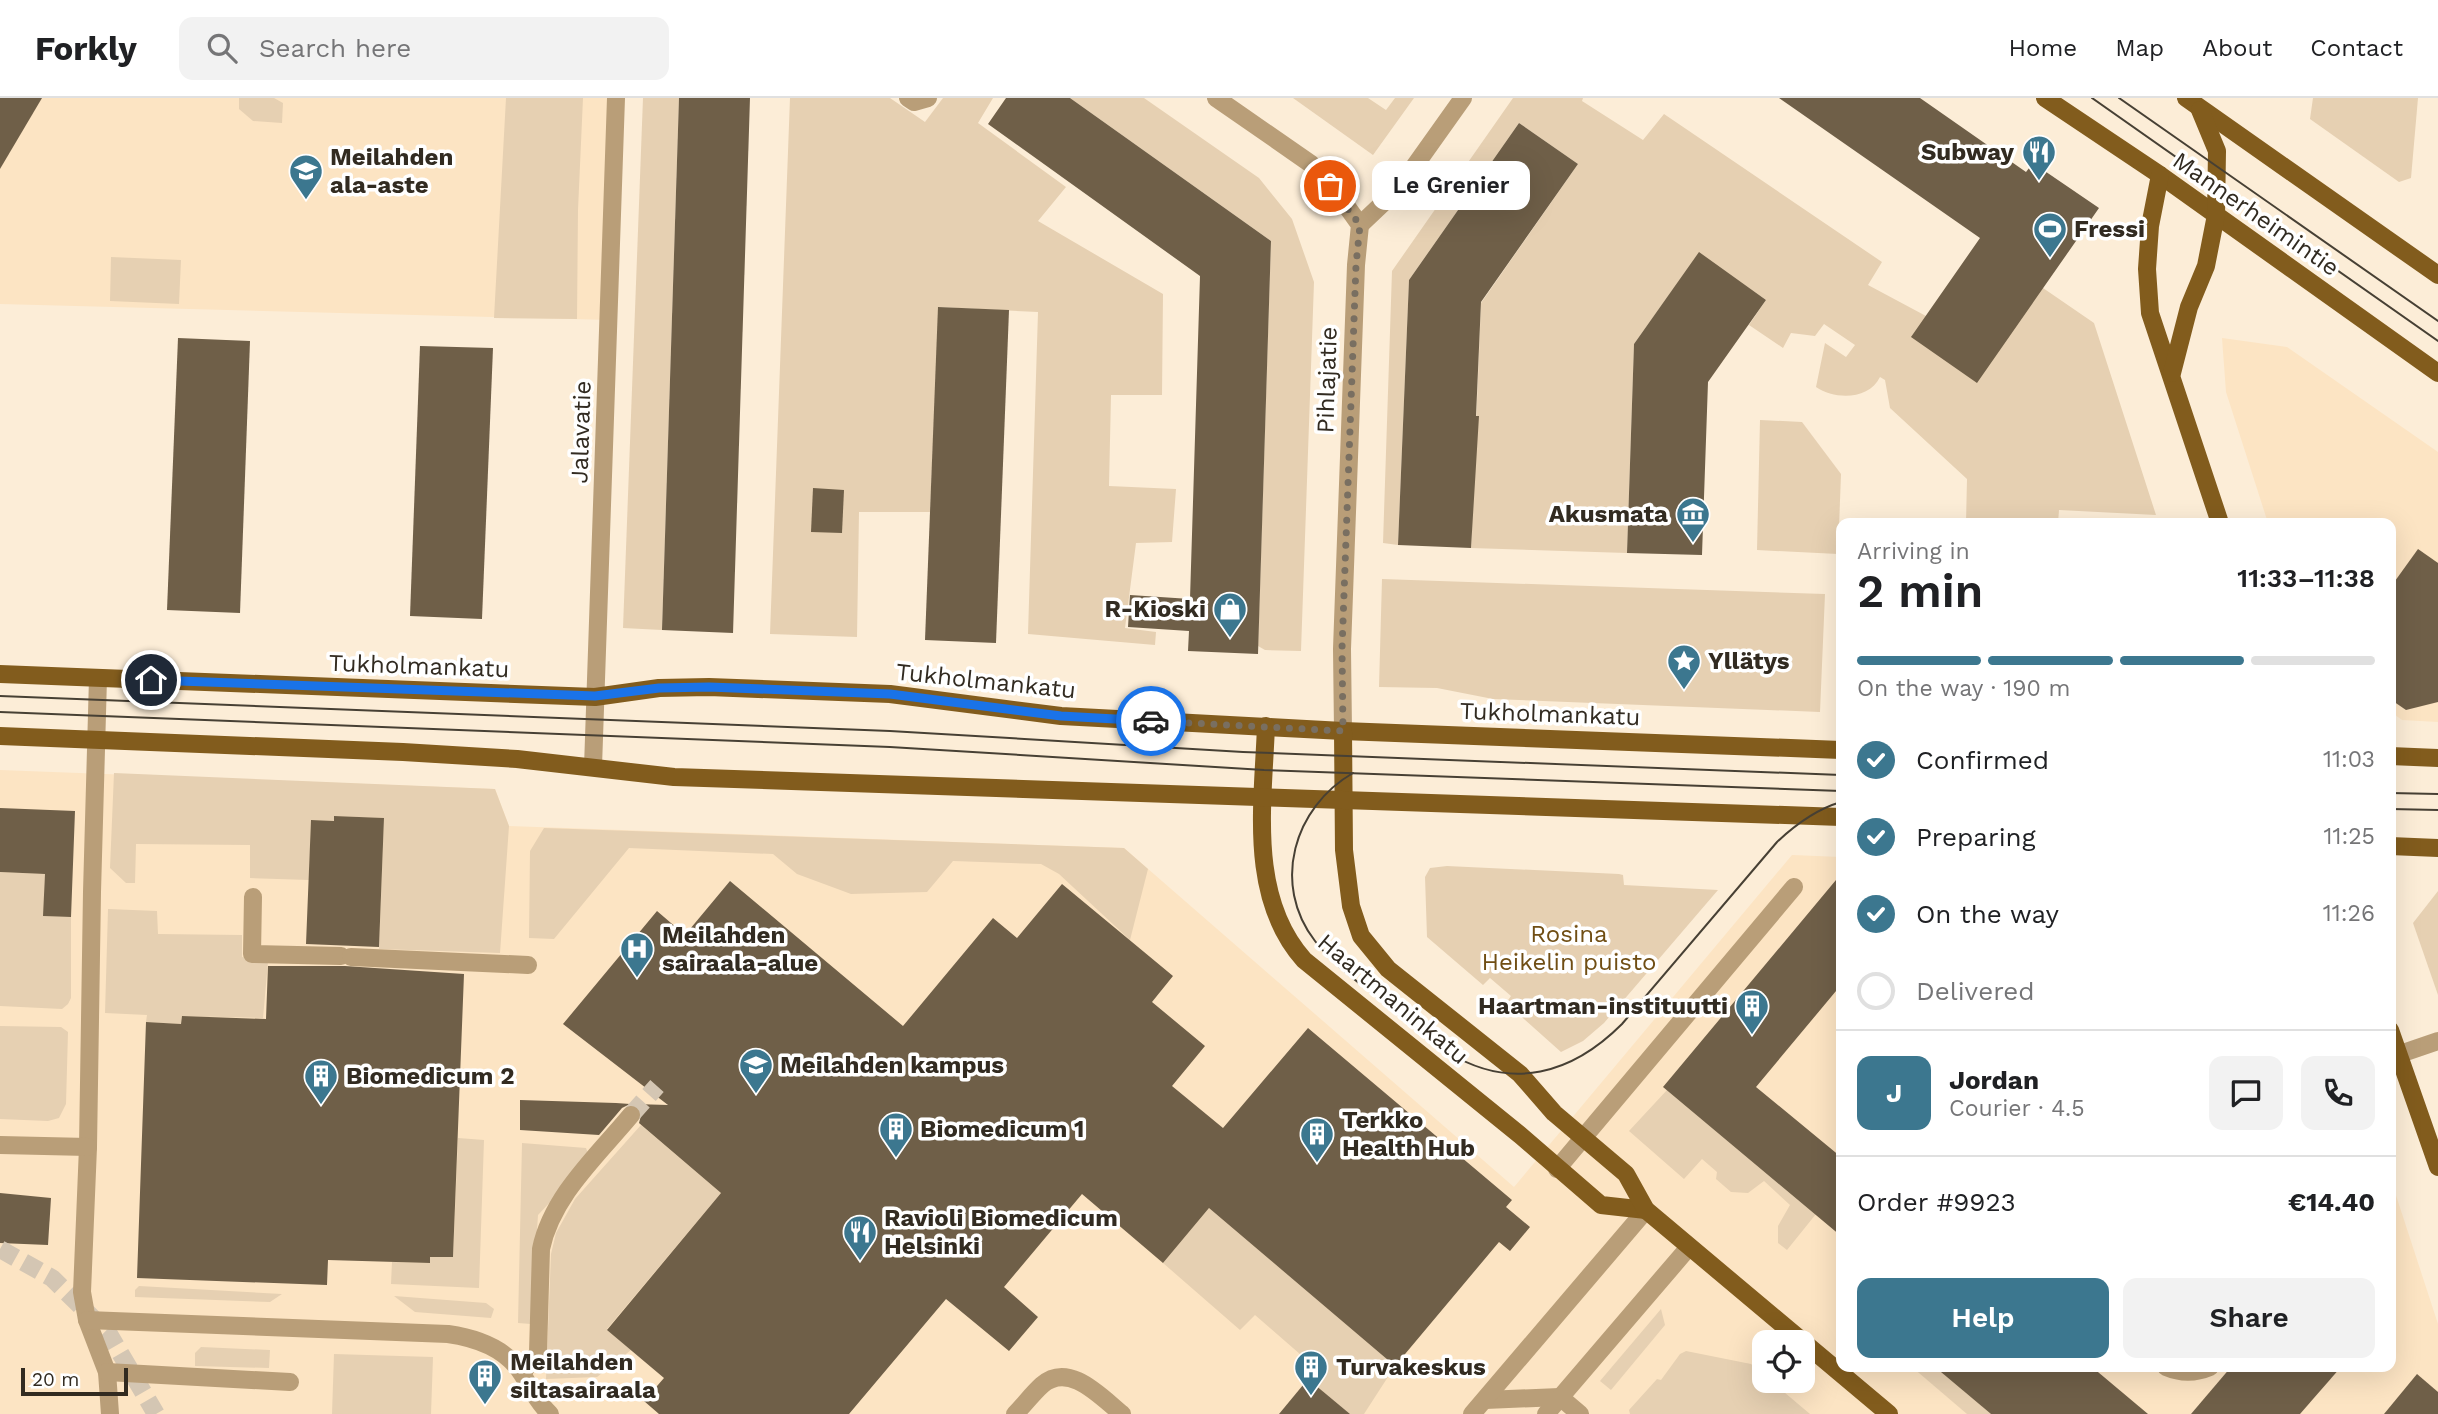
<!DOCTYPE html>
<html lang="en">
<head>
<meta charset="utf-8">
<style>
	:root { --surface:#fff; --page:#f2f2f2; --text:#202124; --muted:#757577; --line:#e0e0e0; --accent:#3c778f }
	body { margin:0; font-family:"Work Sans",sans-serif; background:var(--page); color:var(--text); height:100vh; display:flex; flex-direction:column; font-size:26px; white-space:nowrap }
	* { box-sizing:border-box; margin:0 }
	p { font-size:23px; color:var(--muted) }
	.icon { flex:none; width:38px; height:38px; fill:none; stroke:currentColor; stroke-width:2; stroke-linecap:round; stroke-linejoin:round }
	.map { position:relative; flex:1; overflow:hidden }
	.panel { position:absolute; left:1836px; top:420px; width:560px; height:854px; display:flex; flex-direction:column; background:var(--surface); border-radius:14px; box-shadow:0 7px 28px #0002 }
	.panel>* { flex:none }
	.tools { position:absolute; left:1752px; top:1232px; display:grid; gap:14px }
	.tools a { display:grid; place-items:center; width:63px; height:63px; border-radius:14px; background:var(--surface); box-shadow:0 7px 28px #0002; font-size:35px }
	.scale { position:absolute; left:21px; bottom:18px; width:107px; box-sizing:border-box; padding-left:7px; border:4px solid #322b21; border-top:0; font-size:19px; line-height:24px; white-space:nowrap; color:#322b21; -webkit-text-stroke:5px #fff; paint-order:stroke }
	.pin { position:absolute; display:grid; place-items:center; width:60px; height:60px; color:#fff; margin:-30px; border:4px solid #fff; border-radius:50%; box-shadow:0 2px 7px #0007 }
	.courier { position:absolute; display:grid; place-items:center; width:70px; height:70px; margin:-35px; border:5px solid #1a73e8; border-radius:50%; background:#fff; color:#222; box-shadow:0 2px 9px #0007 }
	.bubble { position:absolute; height:49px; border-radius:14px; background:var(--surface); box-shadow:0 7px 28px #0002; font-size:23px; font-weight:600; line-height:49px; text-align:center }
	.head em { font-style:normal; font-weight:600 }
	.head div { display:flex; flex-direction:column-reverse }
	.head { display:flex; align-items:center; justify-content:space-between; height:119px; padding:0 21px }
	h1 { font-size:46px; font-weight:600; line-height:52px }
	.bar { display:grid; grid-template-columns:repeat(4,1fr); gap:10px 7px; align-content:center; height:84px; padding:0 21px }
	.bar i { height:9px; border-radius:5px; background:var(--line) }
	.bar .active { background:var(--accent) }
	.bar p { grid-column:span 4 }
	.line { display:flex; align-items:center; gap:18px; padding:0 21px; border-top:2px solid var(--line) }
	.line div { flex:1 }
	.round { display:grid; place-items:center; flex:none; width:74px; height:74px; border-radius:14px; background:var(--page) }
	ol { padding:0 21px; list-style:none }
	li { display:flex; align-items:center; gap:21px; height:77px }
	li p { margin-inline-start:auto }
	li .icon { padding:7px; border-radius:50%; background:var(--accent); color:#fff; stroke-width:4 }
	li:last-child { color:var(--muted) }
	li i { width:38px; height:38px; border:4px solid var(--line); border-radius:50% }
	.action { display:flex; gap:14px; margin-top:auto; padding:14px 21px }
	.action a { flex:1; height:80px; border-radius:14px; background:var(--accent); color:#fff; font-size:28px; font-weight:600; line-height:80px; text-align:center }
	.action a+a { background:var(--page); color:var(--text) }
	header { display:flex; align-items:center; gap:42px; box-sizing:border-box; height:98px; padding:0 35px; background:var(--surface); border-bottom:2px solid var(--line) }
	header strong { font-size:33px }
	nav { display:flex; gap:38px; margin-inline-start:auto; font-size:24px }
	.search { width:490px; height:63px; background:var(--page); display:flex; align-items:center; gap:18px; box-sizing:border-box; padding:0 24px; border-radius:14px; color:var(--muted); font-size:26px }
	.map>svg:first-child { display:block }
	.built { fill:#fce4c3; fill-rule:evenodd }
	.green { fill:#e6d0b2 }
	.building { fill:#6f5f48 }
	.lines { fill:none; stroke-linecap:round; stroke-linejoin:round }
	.minor-tunnel { stroke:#d4c6b3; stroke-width:18; stroke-dasharray:18 9; stroke-linecap:butt }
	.minor { stroke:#b99e78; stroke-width:18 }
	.major { stroke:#825c1d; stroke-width:18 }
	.tram { stroke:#474034; stroke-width:2 }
	.done { stroke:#796f61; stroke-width:7; stroke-dasharray:0 12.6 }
	.route { stroke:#1a73e8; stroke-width:9 }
	.labels { text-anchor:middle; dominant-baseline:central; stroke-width:7; stroke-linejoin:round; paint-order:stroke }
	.poi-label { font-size:24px; font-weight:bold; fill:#322b21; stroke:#fff; text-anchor:start }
	.street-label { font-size:24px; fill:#322b21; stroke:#fff }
	.park-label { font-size:24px; fill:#704e14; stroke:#fff }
</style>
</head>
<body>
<header>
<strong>Forkly</strong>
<div class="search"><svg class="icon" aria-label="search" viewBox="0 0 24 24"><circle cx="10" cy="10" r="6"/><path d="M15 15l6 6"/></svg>Search here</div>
<nav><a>Home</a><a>Map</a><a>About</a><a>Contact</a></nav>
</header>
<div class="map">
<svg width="2438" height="1316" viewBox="0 0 2438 1316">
	<rect width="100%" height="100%" fill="#fcedd7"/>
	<!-- built -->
	<g class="built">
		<path d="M0,0H616L609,222L0,206Z"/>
		<path d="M2222,240L2287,249L2438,354V624L2402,622L2391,614L2390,425H2268L2226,294Z"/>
		<path d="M0,672L495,691L509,728L1124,750L1514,1089L1792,757L1841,759V1269H2390L2391,1082L2438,1226V1316H0ZM1764,1244H1802V1283H1764Z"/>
	</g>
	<!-- green -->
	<g class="green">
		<path d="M239,0H274L283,5L282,25L253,23L239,11Z"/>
		<path d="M506,0H583L578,112L577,221L494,220Z"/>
		<path d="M643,0H679L662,532L623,530Z"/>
		<path d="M790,0H890L925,24L943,0H993L978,25L1066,89L1038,123L1163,196L1162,297H1111L1109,388L1176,391L1172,444L1136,445L1125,530L1156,534L1155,547L1028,536L1038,214L939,209L930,414H859L857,539L770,536Z"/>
		<path d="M1070,0H1144L1259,80L1292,121L1314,184L1301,553L1265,552L1258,548L1271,143Z"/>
		<path d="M1293,0H1368L1386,12L1395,0H1414L1373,57Z"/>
		<path d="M1513,0H1583L1582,3L1643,42L1664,16L1882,164L1868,187L1926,218L2043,190L2094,225L2156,417L2059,412L2058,425H1966L1967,381L1890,310L1885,282L1880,279C1869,302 1835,302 1816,289L1825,245L1846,259L1855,247L1824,226L1815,238L1791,235L1783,250L1749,227L1766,202L1699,155L1634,246L1627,455L1471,450L1481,205L1578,66L1519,25L1409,182L1398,447L1383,445L1392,173Z"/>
		<path d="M2313,0H2418L2411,80L2399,84L2310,21Z"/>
		<path d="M111,159L181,162L179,206L110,203Z"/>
		<path d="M1760,322L1802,324L1841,376L1838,456L1757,452Z"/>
		<path d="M1382,481L1825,496L1820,614L1493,601L1437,590L1379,589Z"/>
		<path d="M114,675L495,691L509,728L500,855L379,851L384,720L335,718L334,723L311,722L309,782L250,780V747L136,746L135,785H126L110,770Z"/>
		<path d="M544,730L1124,750L1148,771L1130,842L1059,776L1041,766L953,763L927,794L851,796L797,776L773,756L629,750L554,841L529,840L530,753Z"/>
		<path d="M1447,768L1619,776L1623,777L1624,787L1718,792L1604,925L1583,943L1561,954L1506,905L1511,898L1490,880L1483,887L1427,839L1425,779L1430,770Z"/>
		<path d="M0,774L45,776L44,818L71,819V900L68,906L62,911L0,908Z"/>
		<path d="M2438,793V897L2413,825Z"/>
		<path d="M108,811L157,813L158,836L242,837V859L268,864L263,920L182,918L181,926L146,924L147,917L105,915Z"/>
		<path d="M0,928L61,929L68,934L66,1006L59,1020L48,1023L0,1021Z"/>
		<path d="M1667,992L1816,1116L1787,1152L1778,1145V1128L1790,1107L1764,1083L1748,1095L1731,1094L1716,1081L1717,1074L1702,1061L1684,1081L1629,1033Z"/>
		<path d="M641,1027L721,1095L607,1231L631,1252L597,1279L546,1281L551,1156L556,1135L575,1101Z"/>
		<path d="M458,1040L484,1042L479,1190L391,1186L392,1164L429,1165L430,1159H453Z"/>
		<path d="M522,1045L586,1050L590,1061L538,1117L531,1226L518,1225Z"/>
		<path d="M1209,1110L1395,1268L1364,1316H1350L1308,1281L1316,1270L1255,1217L1240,1232L1163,1165Z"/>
		<path d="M139,1188L282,1196L270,1204L135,1199V1192Z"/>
		<path d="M394,1198L486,1205L494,1211L491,1220L415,1214Z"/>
		<path d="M1661,1211L1665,1227L1611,1292L1600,1283Z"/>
		<path d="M201,1249L270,1252L269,1270L195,1268V1255Z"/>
		<path d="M1686,1253L1751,1266L1764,1277V1283H1771L1810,1316H1630L1629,1312L1657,1281L1661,1282L1680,1256Z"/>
		<path d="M334,1256L433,1259L431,1316H332Z"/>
		<path d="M1912,1269H1935L1991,1316H1967Z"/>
	</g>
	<!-- building -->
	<g class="building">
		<path d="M0,0H42L0,71Z"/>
		<path d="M679,0H750L733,535L662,532Z"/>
		<path d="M1006,0H1070L1271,143L1258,556L1188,553L1189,533L1128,529L1130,497L1190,501L1200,178L988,26Z"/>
		<path d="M1779,0H1920L2026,74L2033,65L2099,110L1977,285L1911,239L1980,140Z"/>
		<path d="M1519,25L1578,66L1481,204L1476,318H1479L1471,450L1398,447L1409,182Z"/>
		<path d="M1699,154L1766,202L1708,284L1702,457L1627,455L1634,246Z"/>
		<path d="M938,209L1009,212L996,545L925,542Z"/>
		<path d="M178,240L250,243L240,515L167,512Z"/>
		<path d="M420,248L493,250L482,521L410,518Z"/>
		<path d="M813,390L844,392L842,435L811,434Z"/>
		<path d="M2418,451L2438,465V604L2406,612L2390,601V490Z"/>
		<path d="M0,710L75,713L71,819L43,818L45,776L0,774Z"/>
		<path d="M334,718L384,720L379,849L306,846L311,722L334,723Z"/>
		<path d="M1841,776V887L1756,989L1841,1059V1138L1663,989Z"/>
		<path d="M730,783L903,928L993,820L1017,840L1062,786L1173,878L1152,904L1205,948L1172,988L1223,1030L1308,930L1512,1102L1506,1109L1530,1129L1510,1153L1499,1144L1395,1268L1209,1110L1163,1165L1082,1096L1004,1189L1038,1219L1009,1253L946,1201L849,1316H659L644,1303L664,1280L607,1232L721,1095L639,1025L642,1014L634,1006L668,1007L563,926L657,813L685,837Z"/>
		<path d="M268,868H345L464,876L453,1159H430V1165L328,1162L327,1187L137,1180L146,924L181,926L182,918L266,921Z"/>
		<path d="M520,1002L616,1005L630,1006L622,1010L599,1037L520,1032Z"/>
		<path d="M0,1095L51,1100L48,1147L0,1145Z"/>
		<path d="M1935,1269H2092L2148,1316H1991Z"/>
		<path d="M2231,1269H2341L2300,1316H2191Z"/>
		<path d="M2417,1276L2438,1294V1316H2384Z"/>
		<path d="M1308,1281L1350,1316H1279Z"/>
	</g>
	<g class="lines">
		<!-- minor-tunnel -->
		<g class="minor-tunnel">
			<path d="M631,1017L657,988"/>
			<path d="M0,1151L52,1180L109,1236L156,1316"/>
		</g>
		<!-- minor -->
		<g class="minor">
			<path d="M908,0L914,4L928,0"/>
			<path d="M1216,0L1311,66L1340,99L1360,127L1356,167L1342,551L1343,633"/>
			<path d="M1360,127L1399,90L1463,0"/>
			<path d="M98,580L92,794L88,1049L82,1194L87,1222L107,1274L110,1316"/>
			<path d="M593,669L616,0"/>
			<path d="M253,799L252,856L341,858"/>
			<path d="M351,859L528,867"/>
			<path d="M2400,956L2438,943"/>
			<path d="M0,1047L88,1049"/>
			<path d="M1557,1071L1794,789"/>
			<path d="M87,1222L448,1236C476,1240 506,1250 522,1276C531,1290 537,1304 550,1316"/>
			<path d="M2166,1269C2180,1275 2196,1275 2210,1269"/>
			<path d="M107,1274L290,1284"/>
			<path d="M522,1275L538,1255L541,1151C552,1098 597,1058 631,1017"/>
			<path d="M1485,1302L1560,1299L1580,1316"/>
			<path d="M1015,1316C1024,1307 1032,1296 1042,1287C1069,1263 1101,1299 1122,1316"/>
			<path d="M1472,1316L1646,1112"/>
			<path d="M1546,1316L1689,1149"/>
		</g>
		<!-- major -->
		<g class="major">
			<path d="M2045,0L2160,77L2438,275"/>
			<path d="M2186,0L2438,177"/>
			<path d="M2160,77L2150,128L2147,171L2150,215L2220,425"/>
			<path d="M2172,275L2189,209L2206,168L2216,117L2217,53L2200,12"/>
			<path d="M0,576L595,599L659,590L709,589L890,596L1061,618L1343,633L1841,652"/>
			<path d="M1266,628C1263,707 1248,799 1304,862L1520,1037L1601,1107L1646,1112"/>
			<path d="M1343,633L1344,752L1351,808L1361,838L1388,871L1520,976L1554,1015L1626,1076L1646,1112L1889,1316"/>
			<path d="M0,638L403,654L517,661L674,679L1841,719"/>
			<path d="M2390,658L2438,660"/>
			<path d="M2390,748L2438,750"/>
			<path d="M2390,932L2438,1069"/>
		</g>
		<!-- tram -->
		<g class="tram">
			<path d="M2092,0L2438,243"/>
			<path d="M2119,0L2438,223"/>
			<path d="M0,598L890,633L1243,654L1841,677"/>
			<path d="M0,614L890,649L1264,672L1841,693"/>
			<path d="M1353,675C1294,709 1271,786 1315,843C1334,868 1362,887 1386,906C1407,923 1427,942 1449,955C1512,993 1572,976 1622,926L1777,744C1795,727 1817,711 1841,704"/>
			<path d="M2390,695L2438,696"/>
			<path d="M2390,711L2438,712"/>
		</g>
	</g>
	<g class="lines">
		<!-- done -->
		<path class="done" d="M1151,623L1343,633L1342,551L1356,167L1360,127L1330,88"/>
		<!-- route -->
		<path class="route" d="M151,582L595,598L659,590L709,589L890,596L1061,618L1151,623"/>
	</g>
	<!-- icons -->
	<defs>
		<g id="restaurant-pin" transform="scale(1.75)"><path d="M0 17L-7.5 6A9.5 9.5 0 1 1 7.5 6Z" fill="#3c778f" stroke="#fff"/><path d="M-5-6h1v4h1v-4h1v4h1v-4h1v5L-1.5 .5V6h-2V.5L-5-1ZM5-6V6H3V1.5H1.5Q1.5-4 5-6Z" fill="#fff"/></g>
		<g id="school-pin" transform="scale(1.75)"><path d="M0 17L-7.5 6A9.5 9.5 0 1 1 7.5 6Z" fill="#3c778f" stroke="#fff"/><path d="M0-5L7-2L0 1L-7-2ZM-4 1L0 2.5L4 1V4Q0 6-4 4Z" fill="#fff"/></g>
		<g id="stadium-pin" transform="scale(1.75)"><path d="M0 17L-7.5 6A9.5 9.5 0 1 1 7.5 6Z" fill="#3c778f" stroke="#fff"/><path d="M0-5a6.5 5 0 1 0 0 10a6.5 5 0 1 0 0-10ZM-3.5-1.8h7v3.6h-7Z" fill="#fff"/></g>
		<g id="museum-pin" transform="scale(1.75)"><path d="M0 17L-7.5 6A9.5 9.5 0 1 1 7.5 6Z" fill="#3c778f" stroke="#fff"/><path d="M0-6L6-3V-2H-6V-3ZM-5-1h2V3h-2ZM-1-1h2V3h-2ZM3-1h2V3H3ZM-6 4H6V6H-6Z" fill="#fff"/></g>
		<g id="shop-pin" transform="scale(1.75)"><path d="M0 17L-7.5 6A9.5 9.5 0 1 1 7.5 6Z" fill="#3c778f" stroke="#fff"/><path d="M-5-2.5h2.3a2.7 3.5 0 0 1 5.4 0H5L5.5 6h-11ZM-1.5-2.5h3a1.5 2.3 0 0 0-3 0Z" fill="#fff"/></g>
		<g id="sight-pin" transform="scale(1.75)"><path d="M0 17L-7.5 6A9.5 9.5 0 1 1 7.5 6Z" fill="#3c778f" stroke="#fff"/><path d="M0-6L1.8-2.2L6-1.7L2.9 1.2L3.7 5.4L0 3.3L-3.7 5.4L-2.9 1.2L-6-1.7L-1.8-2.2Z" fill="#fff"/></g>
		<g id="hospital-pin" transform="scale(1.75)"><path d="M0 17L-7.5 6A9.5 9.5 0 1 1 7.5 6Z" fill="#3c778f" stroke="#fff"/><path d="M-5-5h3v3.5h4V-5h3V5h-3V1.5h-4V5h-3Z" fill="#fff"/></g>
		<g id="building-pin" transform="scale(1.75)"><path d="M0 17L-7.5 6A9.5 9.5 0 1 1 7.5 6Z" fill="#3c778f" stroke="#fff"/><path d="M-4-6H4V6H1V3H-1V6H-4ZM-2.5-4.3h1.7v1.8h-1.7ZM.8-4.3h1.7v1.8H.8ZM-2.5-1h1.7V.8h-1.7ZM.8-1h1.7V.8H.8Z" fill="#fff"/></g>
		<g id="university-pin" transform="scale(1.75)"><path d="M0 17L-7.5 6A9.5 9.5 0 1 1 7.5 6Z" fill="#3c778f" stroke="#fff"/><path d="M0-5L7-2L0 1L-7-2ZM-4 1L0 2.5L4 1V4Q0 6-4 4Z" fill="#fff"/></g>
	</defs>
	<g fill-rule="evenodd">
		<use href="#restaurant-pin" x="2039" y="54"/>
		<use href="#school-pin" x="306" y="73"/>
		<use href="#stadium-pin" x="2050" y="131"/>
		<use href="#museum-pin" x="1693" y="416"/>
		<use href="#shop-pin" x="1230" y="511"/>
		<use href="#sight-pin" x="1684" y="563"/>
		<use href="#hospital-pin" x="637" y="851"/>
		<use href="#building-pin" x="1752" y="908"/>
		<use href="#university-pin" x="756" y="967"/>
		<use href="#building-pin" x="321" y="978"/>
		<use href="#building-pin" x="896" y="1031"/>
		<use href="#building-pin" x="1317" y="1036"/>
		<use href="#restaurant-pin" x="860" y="1134"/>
		<use href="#building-pin" x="1311" y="1269"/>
		<use href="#building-pin" x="485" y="1278"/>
	</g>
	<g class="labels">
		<!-- poi labels -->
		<g class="poi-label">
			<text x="2014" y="54" text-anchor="end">Subway</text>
			<text x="330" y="59">Meilahden<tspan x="330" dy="28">ala-aste</tspan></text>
			<text x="2074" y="131">Fressi</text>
			<text x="1668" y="416" text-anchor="end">Akusmata</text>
			<text x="1206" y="511" text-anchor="end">R-Kioski</text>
			<text x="1708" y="563">Yllätys</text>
			<text x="662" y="837">Meilahden<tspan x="662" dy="28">sairaala-alue</tspan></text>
			<text x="1728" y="908" text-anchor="end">Haartman-instituutti</text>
			<text x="780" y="967">Meilahden kampus</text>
			<text x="346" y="978">Biomedicum 2</text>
			<text x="1342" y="1022">Terkko<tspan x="1342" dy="28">Health Hub</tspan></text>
			<text x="920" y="1031">Biomedicum 1</text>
			<text x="884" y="1120">Ravioli Biomedicum<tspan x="884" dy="28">Helsinki</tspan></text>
			<text x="510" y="1264">Meilahden<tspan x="510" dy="28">siltasairaala</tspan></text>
			<text x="1336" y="1269">Turvakeskus</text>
		</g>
		<!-- street labels -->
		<g class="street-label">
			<text transform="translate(2256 116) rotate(35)">Mannerheimintie</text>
			<text transform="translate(1327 282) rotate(-88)">Pihlajatie</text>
			<text transform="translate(581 334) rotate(-88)">Jalavatie</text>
			<text transform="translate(419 568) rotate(2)">Tukholmankatu</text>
			<text transform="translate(986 583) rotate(6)">Tukholmankatu</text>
			<text transform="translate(1550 616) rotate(2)">Tukholmankatu</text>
			<text transform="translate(1393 901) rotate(40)">Haartmaninkatu</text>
		</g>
		<!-- park labels -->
		<g class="park-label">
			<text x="1569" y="836">Rosina<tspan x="1569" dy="28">Heikelin puisto</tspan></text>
		</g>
	</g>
</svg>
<div class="tools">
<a><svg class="icon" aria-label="locate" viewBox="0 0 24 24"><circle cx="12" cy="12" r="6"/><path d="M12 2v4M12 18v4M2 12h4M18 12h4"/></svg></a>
</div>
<div class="scale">20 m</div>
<div class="pin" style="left:1330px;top:88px;background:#ea580c"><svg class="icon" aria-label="bag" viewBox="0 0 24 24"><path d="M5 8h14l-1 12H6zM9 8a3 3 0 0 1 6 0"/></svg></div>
<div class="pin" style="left:151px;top:582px;background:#1f2937"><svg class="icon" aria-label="home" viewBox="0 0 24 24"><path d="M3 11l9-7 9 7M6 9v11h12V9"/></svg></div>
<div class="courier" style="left:1151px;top:623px"><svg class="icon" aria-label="car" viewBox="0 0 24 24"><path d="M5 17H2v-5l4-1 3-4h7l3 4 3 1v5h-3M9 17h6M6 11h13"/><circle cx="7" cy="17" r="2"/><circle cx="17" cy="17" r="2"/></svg></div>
<div class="bubble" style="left:1372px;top:63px;width:158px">Le Grenier</div>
<section class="panel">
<div class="head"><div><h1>2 min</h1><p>Arriving in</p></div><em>11:33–11:38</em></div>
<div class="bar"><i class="active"></i><i class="active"></i><i class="active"></i><i></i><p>On the way · 190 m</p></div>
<ol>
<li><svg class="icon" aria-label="check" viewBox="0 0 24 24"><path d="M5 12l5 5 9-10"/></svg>Confirmed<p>11:03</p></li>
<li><svg class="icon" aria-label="check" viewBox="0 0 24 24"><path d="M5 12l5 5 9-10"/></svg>Preparing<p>11:25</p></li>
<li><svg class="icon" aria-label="check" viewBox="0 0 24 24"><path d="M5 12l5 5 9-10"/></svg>On the way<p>11:26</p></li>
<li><i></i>Delivered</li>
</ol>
<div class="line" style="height:126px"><b class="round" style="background:var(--accent);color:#fff">J</b><div><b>Jordan</b><p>Courier · 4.5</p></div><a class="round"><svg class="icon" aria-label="chat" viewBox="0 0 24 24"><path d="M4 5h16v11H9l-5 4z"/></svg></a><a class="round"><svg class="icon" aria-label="phone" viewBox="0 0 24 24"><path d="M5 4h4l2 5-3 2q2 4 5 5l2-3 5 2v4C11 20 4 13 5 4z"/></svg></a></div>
<div class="line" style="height:91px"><div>Order #9923</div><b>€14.40</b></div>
<div class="action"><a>Help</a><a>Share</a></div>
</section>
</div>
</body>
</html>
